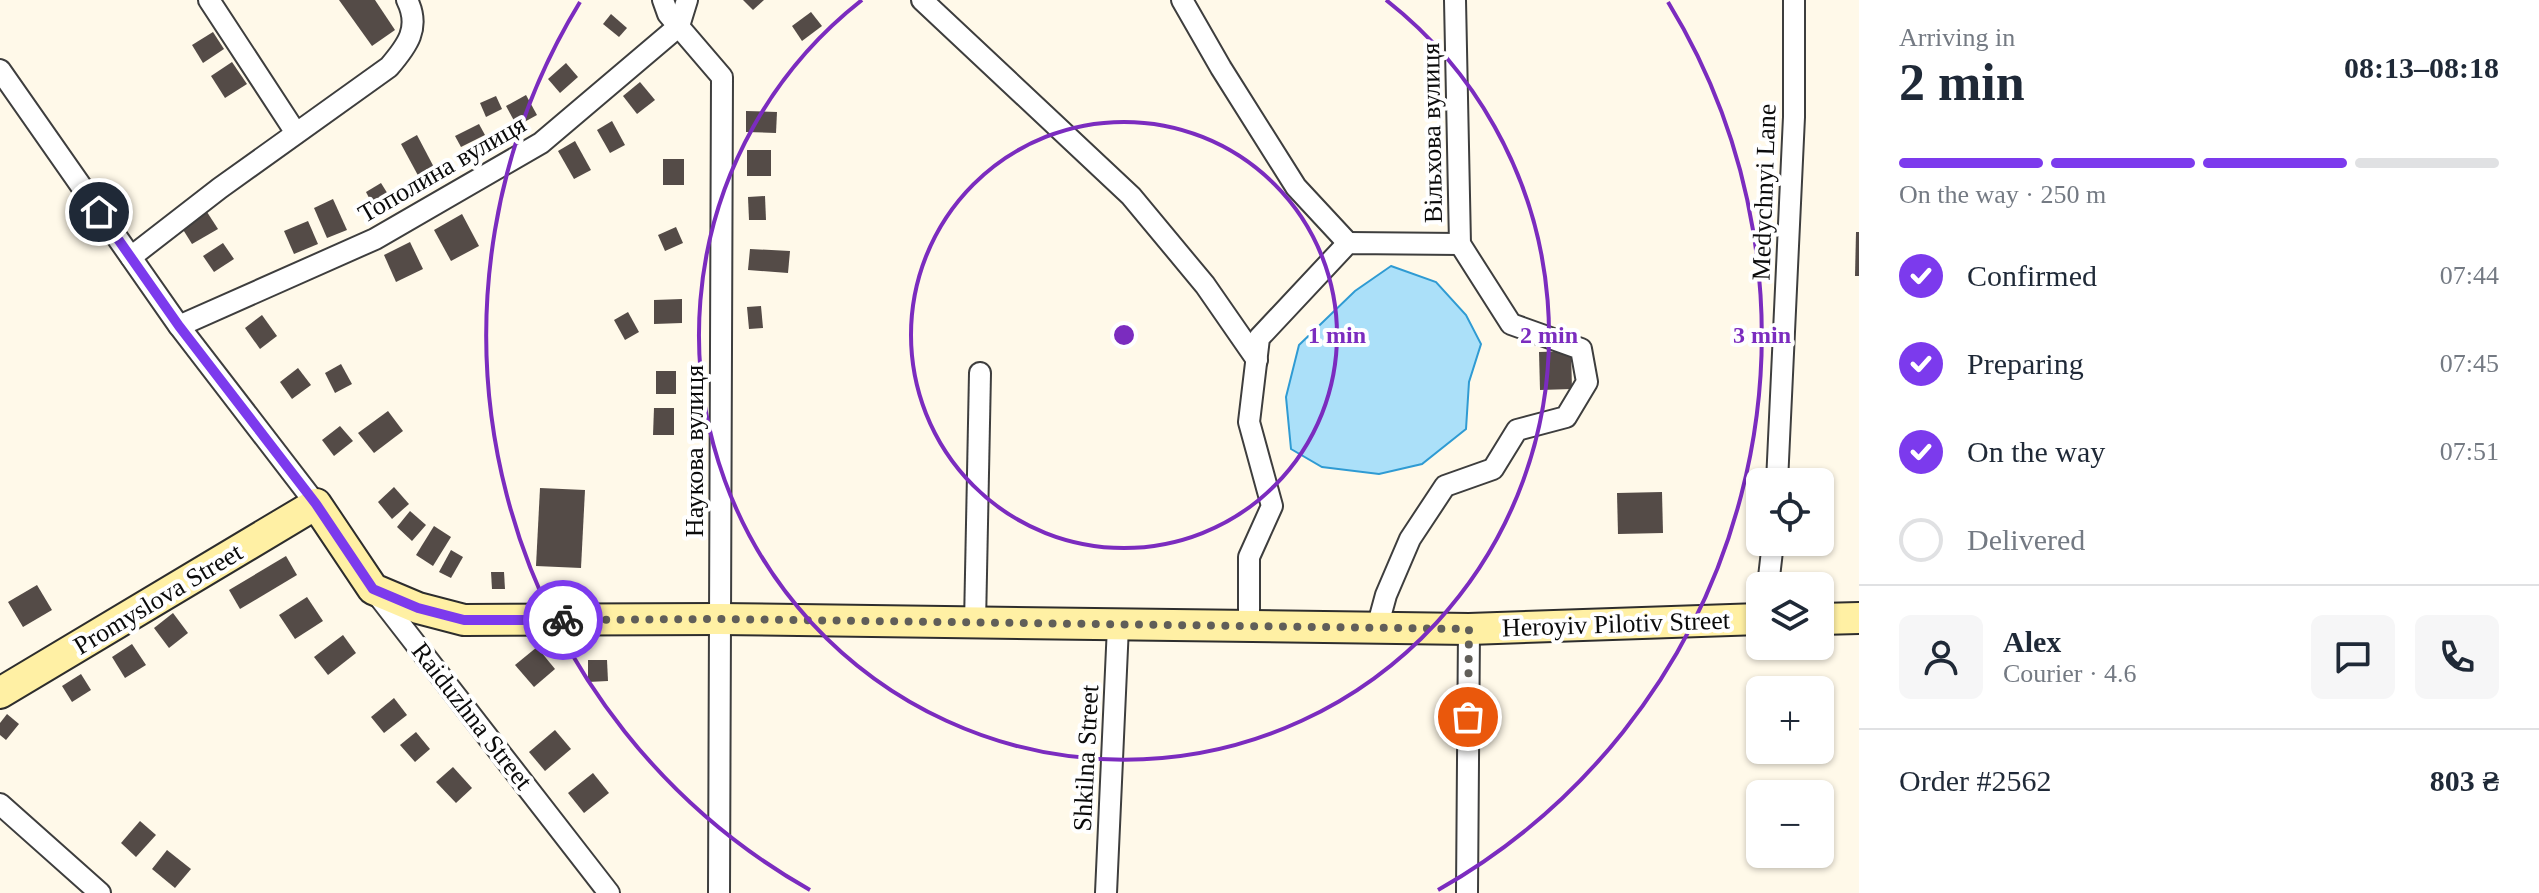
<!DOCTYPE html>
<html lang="en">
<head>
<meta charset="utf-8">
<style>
	:root { --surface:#fff; --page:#f6f6f7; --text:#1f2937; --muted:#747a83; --line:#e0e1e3; --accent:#7c3aed }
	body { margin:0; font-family:"Times New Roman",serif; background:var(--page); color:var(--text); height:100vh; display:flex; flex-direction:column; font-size:30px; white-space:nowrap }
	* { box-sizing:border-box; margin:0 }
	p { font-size:26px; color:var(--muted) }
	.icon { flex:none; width:44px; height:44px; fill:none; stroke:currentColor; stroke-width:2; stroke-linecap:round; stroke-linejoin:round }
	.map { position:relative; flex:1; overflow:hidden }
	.panel { display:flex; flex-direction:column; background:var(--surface); width:680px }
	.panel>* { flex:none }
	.controls { position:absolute; left:1746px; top:468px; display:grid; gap:16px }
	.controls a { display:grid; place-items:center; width:88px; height:88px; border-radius:12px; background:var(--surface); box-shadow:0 2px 6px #0004; font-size:40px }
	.pin { position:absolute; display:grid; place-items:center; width:68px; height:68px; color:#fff; margin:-34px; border:4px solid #fff; border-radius:50%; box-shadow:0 2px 8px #0007 }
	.courier { position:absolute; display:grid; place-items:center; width:80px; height:80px; margin:-40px; border:6px solid #7c3aed; border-radius:50%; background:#fff; color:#222; box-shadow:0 2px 10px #0007 }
	.summary em { font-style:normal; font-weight:600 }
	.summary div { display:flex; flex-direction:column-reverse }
	.summary { display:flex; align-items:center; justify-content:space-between; height:136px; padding:0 40px }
	h1 { font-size:52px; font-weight:600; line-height:60px }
	.bar { display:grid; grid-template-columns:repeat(4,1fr); gap:12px 8px; align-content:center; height:96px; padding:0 40px }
	.bar i { height:10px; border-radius:6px; background:var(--line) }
	.bar .selected { background:var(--accent) }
	.bar p { grid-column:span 4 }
	.line { display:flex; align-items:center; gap:20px; padding:0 40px; border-top:2px solid var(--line) }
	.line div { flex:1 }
	.round { display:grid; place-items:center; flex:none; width:84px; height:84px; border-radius:12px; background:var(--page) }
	ol { padding:0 40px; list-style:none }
	li { display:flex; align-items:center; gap:24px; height:88px }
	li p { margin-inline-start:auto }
	li .icon { padding:8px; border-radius:50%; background:var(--accent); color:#fff; stroke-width:4 }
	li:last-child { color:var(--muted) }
	li i { width:44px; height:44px; border:4px solid var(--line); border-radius:50% }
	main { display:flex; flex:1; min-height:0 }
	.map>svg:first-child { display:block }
	.water { fill:#abe0f9; stroke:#2f9bd3; stroke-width:2 }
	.building { fill:#544b47 }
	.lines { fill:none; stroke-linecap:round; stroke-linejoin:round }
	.street-casing { stroke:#3e3e3e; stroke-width:24 }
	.secondary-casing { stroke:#2d2d2d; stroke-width:34 }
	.street { stroke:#fff; stroke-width:20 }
	.secondary { stroke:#fff0a4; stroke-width:30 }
	.done { stroke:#605e59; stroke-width:8; stroke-dasharray:0 14.4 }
	.route { stroke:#7c3aed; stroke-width:10 }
	.ring { fill:none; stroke:#7b2cbf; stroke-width:4 }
	.labels { text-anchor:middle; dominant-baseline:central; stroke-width:8; stroke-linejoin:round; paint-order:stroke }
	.street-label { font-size:26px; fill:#0b0b0b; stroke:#fff }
	.centre { fill:#7b2cbf; stroke:#fff; stroke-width:4 }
	.ring-label { font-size:24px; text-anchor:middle; font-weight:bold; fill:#7b2cbf; stroke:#fff; stroke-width:8; stroke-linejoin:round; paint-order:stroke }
</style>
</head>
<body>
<main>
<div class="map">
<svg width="1859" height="893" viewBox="0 0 1859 893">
	<rect width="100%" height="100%" fill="#fff9e9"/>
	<!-- water -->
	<path class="water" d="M1391,266L1436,282L1466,315L1481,344L1469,382L1466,429L1422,464L1379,474L1322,467L1291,449L1286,397L1299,345L1355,291Z"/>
	<!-- building -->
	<g class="building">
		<path d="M339,0H375L395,30L372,46Z"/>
		<path d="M743,0H764L753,10Z"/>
		<path d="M811,12L822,26L802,41L792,26Z"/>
		<path d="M611,14L627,28L619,37L603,24Z"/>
		<path d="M213,32L224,49L203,63L192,45Z"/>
		<path d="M232,62L247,84L225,98L211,76Z"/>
		<path d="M566,63L578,77L560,93L548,79Z"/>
		<path d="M640,82L655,100L637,114L623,96Z"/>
		<path d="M526,95L537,115L517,126L506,106Z"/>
		<path d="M496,96L502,109L486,117L480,103Z"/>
		<path d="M746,111L777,112L776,133L746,132Z"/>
		<path d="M612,121L625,145L610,153L597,130Z"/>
		<path d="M479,124L485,135L461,147L455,136Z"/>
		<path d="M417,135L437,173L421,181L401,144Z"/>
		<path d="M575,141L591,170L574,179L558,151Z"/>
		<rect x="747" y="150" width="24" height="26"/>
		<rect x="663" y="159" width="21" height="26"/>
		<path d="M381,183L391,199L375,209L366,192Z"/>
		<path d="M765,196L766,220H749L748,197Z"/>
		<path d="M333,199L347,230L327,238L314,208Z"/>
		<path d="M207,212L218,229L192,244L182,228Z"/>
		<path d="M462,214L479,246L451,261L434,230Z"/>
		<path d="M308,221L318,244L294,254L284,231Z"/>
		<path d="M676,227L683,243L665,251L658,235Z"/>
		<path d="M1856,232H1859V276H1855Z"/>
		<path d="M410,242L423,269L396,282L384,255Z"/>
		<path d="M223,243L234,259L214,272L203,256Z"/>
		<path d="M750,249L790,251L788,273L748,270Z"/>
		<path d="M682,299V323L654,324V300Z"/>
		<path d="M761,306L763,328L749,329L747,307Z"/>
		<path d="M628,312L639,332L625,340L614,320Z"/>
		<path d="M262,315L277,336L260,349L245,328Z"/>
		<path d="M1571,351L1572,389L1540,390L1539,352Z"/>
		<path d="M341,364L352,384L335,393L325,373Z"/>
		<path d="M298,368L311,385L292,399L280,382Z"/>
		<rect x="656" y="371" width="20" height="23"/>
		<path d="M654,408H674V435H653Z"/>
		<path d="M388,411L403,431L374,453L358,433Z"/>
		<path d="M340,426L353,441L334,456L322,440Z"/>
		<path d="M394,487L409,504L392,519L378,502Z"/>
		<path d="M540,488L585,490L581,568L536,566Z"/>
		<path d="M1662,492L1663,533L1618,534L1617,493Z"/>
		<path d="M410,511L426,525L412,541L397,527Z"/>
		<path d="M434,526L451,537L433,566L416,555Z"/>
		<path d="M451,550L463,557L451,578L439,572Z"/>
		<path d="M286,556L297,575L240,609L229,590Z"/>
		<path d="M491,572H504L505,589H492Z"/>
		<path d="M37,585L52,610L23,627L8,602Z"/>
		<path d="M307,597L323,621L295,639L279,615Z"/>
		<path d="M173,613L188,633L169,648L154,628Z"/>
		<path d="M343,635L356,653L328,675L314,657Z"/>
		<path d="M132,644L146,665L125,678L112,657Z"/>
		<path d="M537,647L555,669L534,687L515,665Z"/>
		<path d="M588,660H607L608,681L588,682Z"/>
		<path d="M81,674L91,690L72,702L62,686Z"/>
		<path d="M394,698L407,715L384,733L371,717Z"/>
		<path d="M7,714L19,724L6,740L0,735V723Z"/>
		<path d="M555,730L571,749L545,771L529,752Z"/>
		<path d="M416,732L430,749L415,762L400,745Z"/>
		<path d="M453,767L472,788L456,803L436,782Z"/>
		<path d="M593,773L609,793L584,813L568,793Z"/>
		<path d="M140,821L156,835L136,857L121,843Z"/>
		<path d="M167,850L191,869L175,888L152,869Z"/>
	</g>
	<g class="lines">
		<!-- street casing -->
		<g class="street-casing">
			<g id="street">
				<path d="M209,0L296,133"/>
				<path d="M663,0L668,14L722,77L719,893"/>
				<path d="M922,0L1131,196L1205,285L1257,360"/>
				<path d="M1182,0L1221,68L1296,187L1348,243"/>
				<path d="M0,70L179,326L316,504"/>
				<path d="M131,257L220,188L389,67C407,46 421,28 407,0"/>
				<path d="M179,326L375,239L541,143L679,26L687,0"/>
				<path d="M1777,482L1794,117V0"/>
				<path d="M1768,586L1773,542"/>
				<path d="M376,593L609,893"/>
				<path d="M975,624L980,373"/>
				<path d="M1249,627V557L1272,506L1249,422L1259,338L1348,243L1460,244"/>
				<path d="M1377,628L1386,595L1410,539L1445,486L1493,469L1517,430L1566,417L1587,382L1581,349L1511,324L1460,244L1455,0"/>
				<path d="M0,804L100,893"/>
				<path d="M1106,893L1118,626"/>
				<path d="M1467,893L1469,629"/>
			</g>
		</g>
		<!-- secondary casing -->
		<g class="secondary-casing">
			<g id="secondary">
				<path d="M1820,619L1859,618"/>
				<path d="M0,693L316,504L373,589L418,608L464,620L719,619L1469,629L1760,619"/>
			</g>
		</g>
		<!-- street -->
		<use href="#street" class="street"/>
		<!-- secondary -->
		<use href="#secondary" class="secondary"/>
	</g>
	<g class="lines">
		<!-- done -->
		<path class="done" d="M563,620L719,619L1469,629L1468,717"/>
		<!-- route -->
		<path class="route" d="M99,212L179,326L316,504L373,589L418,608L464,620H563"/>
	</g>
	<!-- distance rings -->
	<g class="ring">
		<circle cx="1124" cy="335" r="213"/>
		<path d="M1386 0A425 425 0 1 1 862 0"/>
		<path d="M810 890A638 638 0 0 1 580 2M1668 2A638 638 0 0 1 1438 890"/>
	</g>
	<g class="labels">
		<!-- street labels -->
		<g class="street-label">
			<text transform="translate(1432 133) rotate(-91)">Вільхова вулиця</text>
			<text transform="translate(442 169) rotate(-30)">Тополина вулиця</text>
			<text transform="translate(1764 192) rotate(-88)">Medychnyi Lane</text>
			<text transform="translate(694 451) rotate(-90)">Наукова вулиця</text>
			<text transform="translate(158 599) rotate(-31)">Promyslova Street</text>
			<text transform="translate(1616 624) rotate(-2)">Heroyiv Pilotiv Street</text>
			<text transform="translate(472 716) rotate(52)">Raiduzhna Street</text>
			<text transform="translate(1086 758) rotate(-87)">Shkilna Street</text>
		</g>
	</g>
	<circle cx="1124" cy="335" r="12" class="centre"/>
	<g class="ring-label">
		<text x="1337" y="343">1 min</text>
		<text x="1549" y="343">2 min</text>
		<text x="1762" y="343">3 min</text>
	</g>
</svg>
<div class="controls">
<a><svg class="icon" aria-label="locate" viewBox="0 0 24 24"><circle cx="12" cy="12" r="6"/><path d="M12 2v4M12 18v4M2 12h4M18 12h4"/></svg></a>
<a><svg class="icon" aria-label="layers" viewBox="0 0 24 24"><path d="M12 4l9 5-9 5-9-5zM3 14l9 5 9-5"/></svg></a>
<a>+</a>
<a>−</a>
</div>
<div class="pin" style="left:1468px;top:717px;background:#ea580c"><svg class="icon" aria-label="bag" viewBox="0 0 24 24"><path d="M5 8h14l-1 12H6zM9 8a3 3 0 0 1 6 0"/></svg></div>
<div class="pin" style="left:99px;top:212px;background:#1f2937"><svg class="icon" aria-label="home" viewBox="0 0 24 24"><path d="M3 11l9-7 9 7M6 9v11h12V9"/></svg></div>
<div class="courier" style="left:563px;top:620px"><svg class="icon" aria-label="bike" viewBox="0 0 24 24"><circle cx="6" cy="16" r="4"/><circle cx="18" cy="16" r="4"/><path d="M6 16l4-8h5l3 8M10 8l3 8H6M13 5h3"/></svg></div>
</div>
<section class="panel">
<div class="summary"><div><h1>2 min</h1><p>Arriving in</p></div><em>08:13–08:18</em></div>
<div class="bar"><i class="selected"></i><i class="selected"></i><i class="selected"></i><i></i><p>On the way · 250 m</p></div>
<ol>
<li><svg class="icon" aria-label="check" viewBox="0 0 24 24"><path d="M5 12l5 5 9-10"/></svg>Confirmed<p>07:44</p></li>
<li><svg class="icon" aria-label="check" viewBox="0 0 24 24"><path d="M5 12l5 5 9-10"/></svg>Preparing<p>07:45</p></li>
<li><svg class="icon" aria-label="check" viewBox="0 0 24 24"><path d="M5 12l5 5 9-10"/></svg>On the way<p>07:51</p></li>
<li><i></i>Delivered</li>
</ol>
<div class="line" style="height:144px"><a class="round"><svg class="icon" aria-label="person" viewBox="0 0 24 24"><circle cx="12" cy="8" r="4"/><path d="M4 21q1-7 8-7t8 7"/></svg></a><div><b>Alex</b><p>Courier · 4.6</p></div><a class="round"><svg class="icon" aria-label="chat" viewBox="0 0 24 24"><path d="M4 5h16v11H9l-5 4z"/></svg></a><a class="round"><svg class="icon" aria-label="phone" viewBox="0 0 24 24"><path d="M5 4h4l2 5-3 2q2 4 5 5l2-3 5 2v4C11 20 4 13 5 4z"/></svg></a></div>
<div class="line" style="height:104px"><div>Order #2562</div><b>803 ₴</b></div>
</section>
</main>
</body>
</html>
